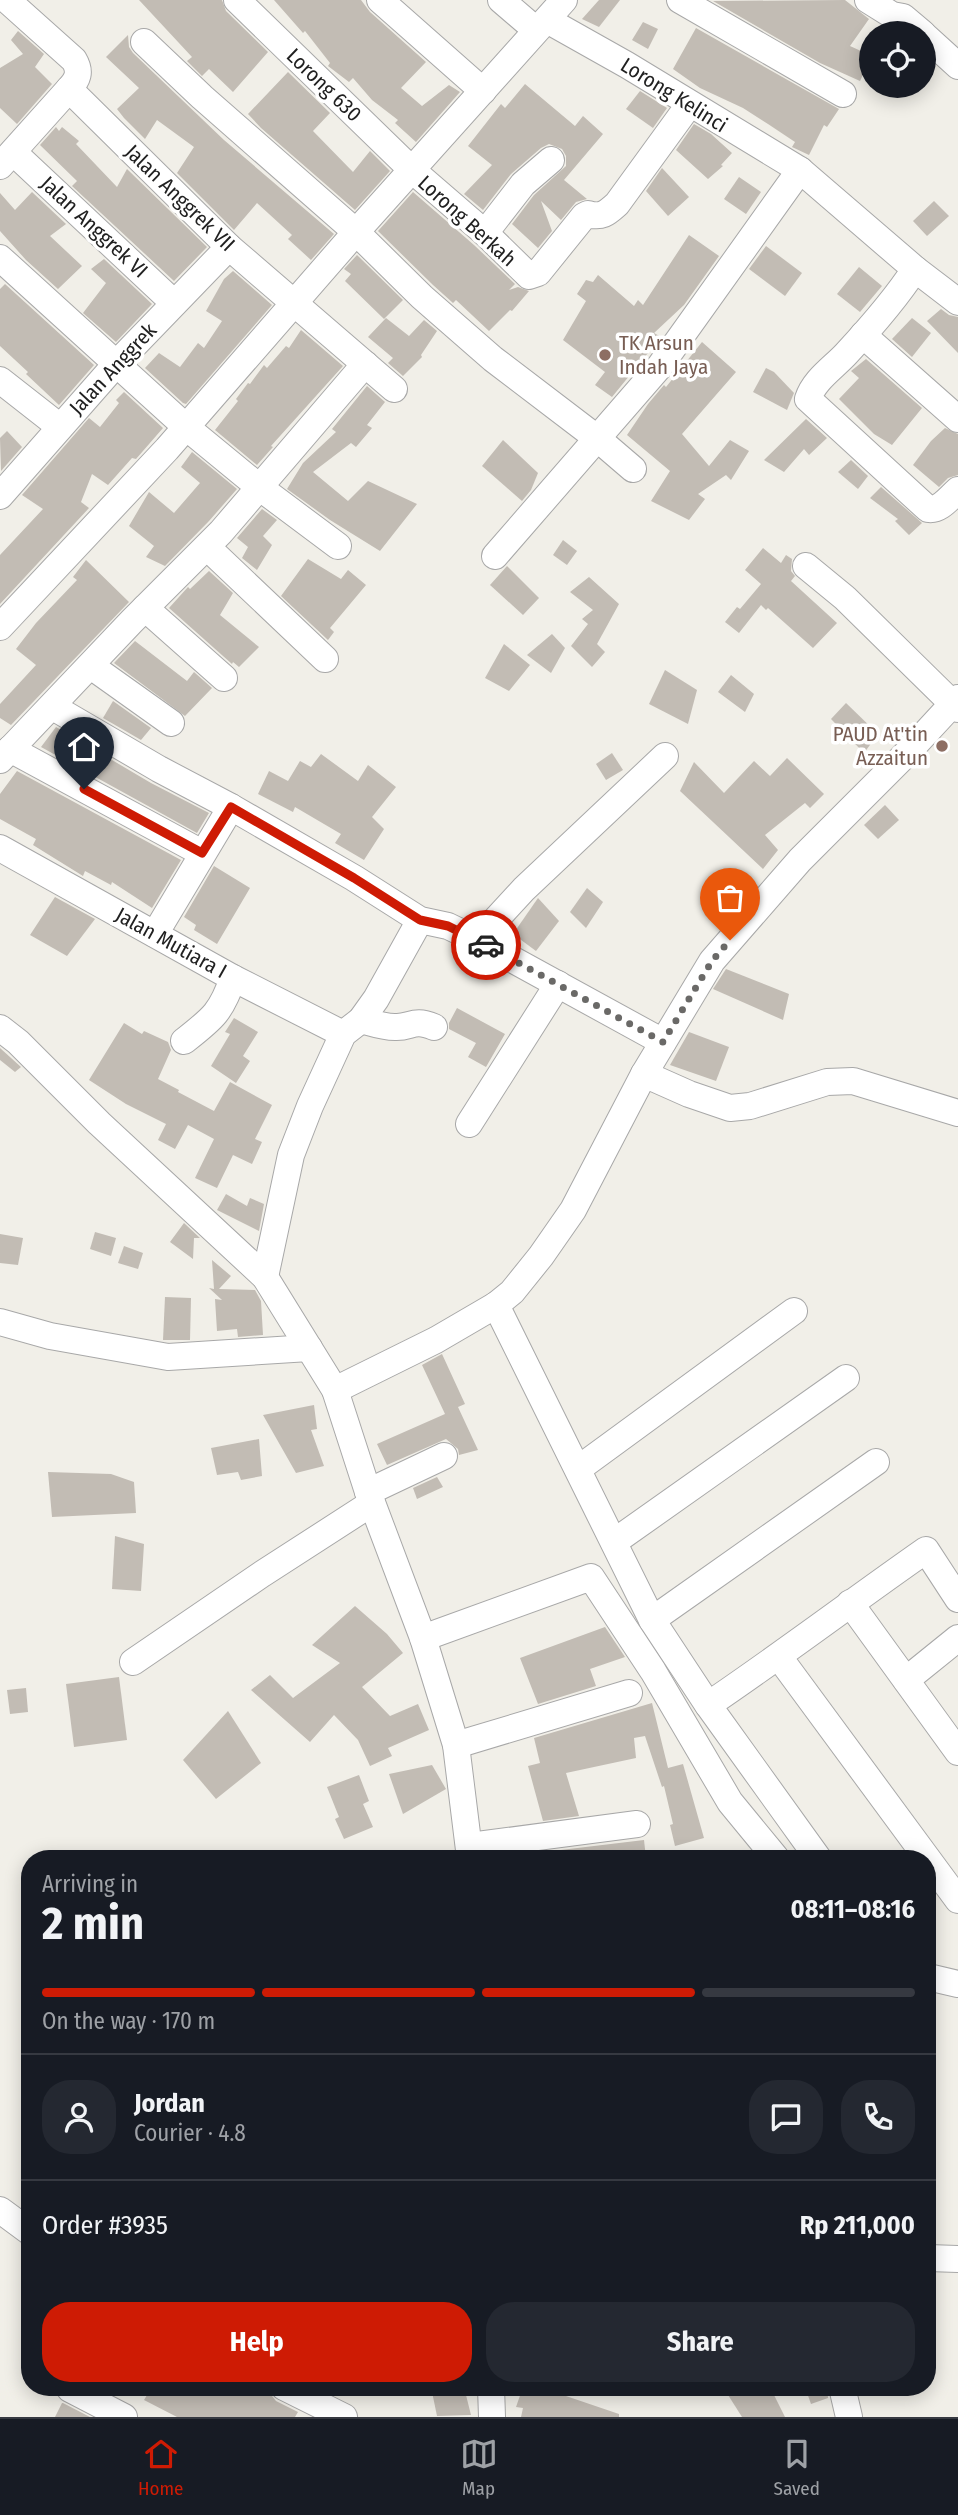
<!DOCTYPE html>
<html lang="en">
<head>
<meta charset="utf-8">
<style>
	:root { --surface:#171b24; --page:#242831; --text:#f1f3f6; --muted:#9ea1a6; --line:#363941; --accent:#ce1b04 }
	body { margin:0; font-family:"Fira Sans Condensed",sans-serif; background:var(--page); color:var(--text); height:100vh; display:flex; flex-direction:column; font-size:26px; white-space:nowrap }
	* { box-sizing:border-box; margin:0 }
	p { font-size:23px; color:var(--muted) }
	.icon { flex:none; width:38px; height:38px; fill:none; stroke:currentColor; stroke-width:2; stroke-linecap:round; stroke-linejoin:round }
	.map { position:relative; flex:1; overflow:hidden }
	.drawer { position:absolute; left:21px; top:1850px; width:915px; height:546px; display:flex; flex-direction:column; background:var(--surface); border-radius:28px; box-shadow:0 4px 18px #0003 }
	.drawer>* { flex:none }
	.controls { position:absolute; left:859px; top:21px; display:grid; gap:14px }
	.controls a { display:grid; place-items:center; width:77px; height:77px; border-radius:50%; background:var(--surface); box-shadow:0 4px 18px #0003; font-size:35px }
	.pin { position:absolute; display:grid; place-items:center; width:60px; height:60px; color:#fff; margin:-72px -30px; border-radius:50% 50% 50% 0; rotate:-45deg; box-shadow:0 0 7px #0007 }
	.pin .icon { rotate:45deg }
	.courier { position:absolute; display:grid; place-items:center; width:70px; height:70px; margin:-35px; border:5px solid #ce1b04; border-radius:50%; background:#fff; color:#222; box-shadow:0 2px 9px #0007 }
	.overview em { font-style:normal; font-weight:700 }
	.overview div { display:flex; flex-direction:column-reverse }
	.overview { display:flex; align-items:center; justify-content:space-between; height:119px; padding:0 21px }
	h1 { font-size:46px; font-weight:700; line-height:52px }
	.bar { display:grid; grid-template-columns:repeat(4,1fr); gap:10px 7px; align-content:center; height:84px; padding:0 21px }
	.bar i { height:9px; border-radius:5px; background:var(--line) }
	.bar .active { background:var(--accent) }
	.bar p { grid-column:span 4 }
	.line { display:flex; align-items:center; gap:18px; padding:0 21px; border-top:2px solid var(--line) }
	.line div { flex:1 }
	.round { display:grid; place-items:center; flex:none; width:74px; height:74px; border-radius:28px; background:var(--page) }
	.button { display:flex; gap:14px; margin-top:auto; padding:14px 21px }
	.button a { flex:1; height:80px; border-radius:28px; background:var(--accent); color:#fff; font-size:28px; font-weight:700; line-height:80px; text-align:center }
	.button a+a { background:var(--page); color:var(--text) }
	.menu { display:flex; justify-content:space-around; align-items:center; height:98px; border-top:2px solid var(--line); background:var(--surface); font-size:19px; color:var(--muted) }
	.menu a { display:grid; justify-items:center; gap:4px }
	.menu .active { color:var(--accent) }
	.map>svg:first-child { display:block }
	.building { fill:#c2bcb4 }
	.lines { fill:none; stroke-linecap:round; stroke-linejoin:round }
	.minor-casing { stroke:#a8a8a8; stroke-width:28 }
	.minor { stroke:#fff; stroke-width:26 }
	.done { stroke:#6a6967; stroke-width:7; stroke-dasharray:0 12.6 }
	.route { stroke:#ce1b04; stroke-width:9 }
	.education-dot { fill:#8d6e63; stroke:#fff; stroke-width:2.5 }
	.labels { text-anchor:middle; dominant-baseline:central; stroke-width:7; stroke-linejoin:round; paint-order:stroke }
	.street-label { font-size:21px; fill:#212121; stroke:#fff }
	.education-label { font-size:21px; fill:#785e54; stroke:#fff; text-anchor:start }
</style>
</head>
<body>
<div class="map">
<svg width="958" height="2417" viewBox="0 0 958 2417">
	<rect width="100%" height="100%" fill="#f1efe8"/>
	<!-- building -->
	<g class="building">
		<path d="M139,0H222L226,11L268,52L233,92L209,69L202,76L187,61L192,57Z"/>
		<path d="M274,0H361L370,12L426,62L401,88L422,106L449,85L460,92L416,142L395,123L398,120L372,100L353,78L349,82L328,66L330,63L305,31L303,33Z"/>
		<path d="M599,0H620L599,27L582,19Z"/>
		<path d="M845,0L869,19L850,46L872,56L860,81L820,63L713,1Z"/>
		<path d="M643,22L658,29L648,49L632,40Z"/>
		<path d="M696,28L839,109L827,127L824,125L809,155L792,147L795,142L768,124L743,108L700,88L673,69Z"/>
		<path d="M18,31L44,54L35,67L52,84L17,124L0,108V68L23,54L11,40Z"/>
		<path d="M128,35L129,47L133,53L224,140L334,234L311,260L288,239L292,235L257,203L234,230L177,173L194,147L157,120L145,139L124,118L117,109L139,88L106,57Z"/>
		<path d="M288,72L330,113L313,131L353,172L370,151L390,171L355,210L261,128L248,114Z"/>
		<path d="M525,84L575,126L583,116L603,134L564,180L587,199L576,202L561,220L541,201L552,231L538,248L512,224L534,195L566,166V156L562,149L549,144L541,148L511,174L483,210L464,194L492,165L468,146L501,104L505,108Z"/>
		<path d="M640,91L667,108L653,128L626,109Z"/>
		<path d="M694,124L711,134L732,153L721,165L723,166L708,179L676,150Z"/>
		<path d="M56,127L59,131L62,127L79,141L76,144L117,187L127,169L207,247L174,281L72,186L77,181L40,145Z"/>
		<path d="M662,168L689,197L668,216L646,191Z"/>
		<path d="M739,177L761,192L746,214L724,199Z"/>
		<path d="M32,192L66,224L50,236L82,266L58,289L26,260L0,231V193L15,210Z"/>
		<path d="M413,192L474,245L515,284L509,290L518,287L529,291L512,311L510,310L489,331L456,300L453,303L433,285L378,231Z"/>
		<path d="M934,201L949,216L927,236L913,221Z"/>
		<path d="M689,235L719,256L684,305L654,333L661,337L612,397L595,385L605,372L563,340L586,301L577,294L586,280L593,282L598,275L634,306L638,300L643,305Z"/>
		<path d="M766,246L802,273L785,296L749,269Z"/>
		<path d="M357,255L403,300L384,319L345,281L351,274L344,269Z"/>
		<path d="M104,259L152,304L116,342L83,313L106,283L91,269Z"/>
		<path d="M859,267L882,286L860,312L837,294Z"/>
		<path d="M233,271L272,305L186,404L183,403L145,368L159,353L180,367L198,343L204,348L222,321L206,311L224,279Z"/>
		<path d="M5,284L94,365L59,405L26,374L28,372L0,346V289Z"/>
		<path d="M941,309L949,315L958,317V353L927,321Z"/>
		<path d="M386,318L409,336L424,320L437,331L421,355L422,357L403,376L388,363L393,358L368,337Z"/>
		<path d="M912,318L931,333L912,357L892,339Z"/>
		<path d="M301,330L343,366L271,446L273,447L257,465L215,430L238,401L236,399L248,383L250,384L264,365L267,368L286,346L289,348Z"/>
		<path d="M702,342L736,372L682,434L709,466L730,440L749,451L731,480L726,475L698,494L705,499L689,520L651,501L670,471L627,435L648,404L664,385L666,387Z"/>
		<path d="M866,359L922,408L892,445L874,434L839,399L859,378L851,371Z"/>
		<path d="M766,368L774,372L794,393L787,410L753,392Z"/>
		<path d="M367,386L385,402L367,425L372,428L356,447L351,443L313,472L348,501L368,481L417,504L380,551L330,520L287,489L303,463L336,432L332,429Z"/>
		<path d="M124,392L163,428L136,459L132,458L108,485L92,474L81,502L89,508L0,604V555L43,509L22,495L89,418L100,427L119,403L116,400Z"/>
		<path d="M806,419L827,438L809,455L804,449L784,472L764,460Z"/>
		<path d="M945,428L958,434V475L948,478L939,487L913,465L931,441Z"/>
		<path d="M7,431L22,447L1,471L0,438Z"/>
		<path d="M503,440L538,473L531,490L522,501L482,466Z"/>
		<path d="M192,452L237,489L209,521L165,566L146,557L154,546L129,526L149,492L174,513L200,483L181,467Z"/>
		<path d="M851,460L868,476L858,489L838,472Z"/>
		<path d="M881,487L922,523L909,535L895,521L898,519L870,498Z"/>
		<path d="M262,509L277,520L263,536L272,545L257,570L242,558L248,547L237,538Z"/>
		<path d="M563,540L577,551L567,565L553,555Z"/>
		<path d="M763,548L781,563L786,555L792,559L791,571L795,576L791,581L837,623L813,648L768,608L766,610L761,605L739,633L725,622L737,607L740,609L761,584L745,570Z"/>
		<path d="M308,559L341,579L348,570L366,585L330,628L334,632L328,640L281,596Z"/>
		<path d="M86,560L129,602L11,725L0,718V704L36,665L16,649L36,623L77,580L73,577Z"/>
		<path d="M507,566L539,598L523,615L490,585Z"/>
		<path d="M209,571L233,593L220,615L259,647L239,667L233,662L232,664L169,608L188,587L190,589Z"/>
		<path d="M589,577L619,604L597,644L605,652L592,667L571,646L588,624L582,619L593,610L570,592Z"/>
		<path d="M552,634L565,648L551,673L527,655Z"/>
		<path d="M135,641L187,681L194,672L212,688L185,716L114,663Z"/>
		<path d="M504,644L530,665L509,691L485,678Z"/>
		<path d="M665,670L697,690L688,724L649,704Z"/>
		<path d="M731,675L754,694L745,712L718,692Z"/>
		<path d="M113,701L151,728L141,740L103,718Z"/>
		<path d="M846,703L878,734L864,753L831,719Z"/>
		<path d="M56,727L151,783L209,813L197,833L41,747Z"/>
		<path d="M612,753L623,770L606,780L596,764Z"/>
		<path d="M321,754L358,781L368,765L396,787L372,817L384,829L364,860L335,843L341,834L295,807L293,812L258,794L269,771L288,781L300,761L311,767Z"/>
		<path d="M787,758L824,794L810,808L805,803L765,835L778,850L763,869L680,791L694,762L724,793L754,761L770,776Z"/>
		<path d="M17,771L181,860L152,908L112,882L111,885L85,871L83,876L33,845L36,839L0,819V794Z"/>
		<path d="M885,805L899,820L878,839L864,825Z"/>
		<path d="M214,866L250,888L217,944L194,930L196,925L184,917Z"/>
		<path d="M587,888L603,902L586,928L570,912Z"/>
		<path d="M55,897L95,919L67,956L30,935Z"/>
		<path d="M538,898L559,921L536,951L513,934Z"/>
		<path d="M726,969L789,994L783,1020L713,989Z"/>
		<path d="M457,1008L505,1034L486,1067L468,1057L476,1043L449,1029V1023Z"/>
		<path d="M234,1018L258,1032L243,1056L250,1061L236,1083L211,1066L230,1034L225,1032Z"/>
		<path d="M124,1023L142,1034L144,1031L168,1042L171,1050L158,1079L179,1090L178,1092L214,1111L230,1082L272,1105L255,1139L262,1142L252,1164L233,1155L217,1188L195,1178L214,1139L188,1125L175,1149L158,1140L166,1124L126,1104L89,1080Z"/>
		<path d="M689,1032L729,1047L716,1081L670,1065Z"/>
		<path d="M0,1048L21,1067L15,1072L0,1060Z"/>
		<path d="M226,1194L247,1206L250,1198L264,1204L259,1231L217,1210Z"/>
		<path d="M184,1223L200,1238H194L193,1259L170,1242Z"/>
		<path d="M95,1232L116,1238L111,1256L90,1249Z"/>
		<path d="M0,1234L23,1238L18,1265L0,1263Z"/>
		<path d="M124,1246L143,1253L138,1269L118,1263Z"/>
		<path d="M212,1260L231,1276L219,1289L255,1290L261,1301L263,1335L238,1337L237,1329L217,1331L215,1299L222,1300L209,1288L214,1289Z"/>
		<path d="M165,1297L191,1298L190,1340H163Z"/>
		<path d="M442,1354L465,1404L458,1407L478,1450L459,1455L458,1449L446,1439L387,1465L377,1444L445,1414L422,1365Z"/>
		<path d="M314,1405L317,1429L311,1430L324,1466L296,1473L263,1415Z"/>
		<path d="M259,1439L262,1476L241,1480L238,1472L217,1475L211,1448Z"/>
		<path d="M48,1472L111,1474L134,1482L136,1513L52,1517Z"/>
		<path d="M437,1477L443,1487L417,1499L413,1488Z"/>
		<path d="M115,1536L144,1544L141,1591L112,1589Z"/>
		<path d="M355,1606L387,1634L403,1653L362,1687L390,1716L418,1704L429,1730L388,1748L392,1756L370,1766L358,1740L334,1715L310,1742L251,1690L270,1675L293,1698L340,1663L312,1645Z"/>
		<path d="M605,1627L625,1657L590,1669L596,1686L538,1704L520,1658Z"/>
		<path d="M119,1677L127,1740L74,1747L66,1684Z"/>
		<path d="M26,1688L28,1712L10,1714L7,1690Z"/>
		<path d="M652,1703L668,1768L683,1764L704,1838L675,1846L670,1825L673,1824L664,1786L662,1787L645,1736L634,1738L636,1758L566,1773L579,1816L543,1821L528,1766L540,1763L534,1738Z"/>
		<path d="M228,1711L261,1763L216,1799L183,1760Z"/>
		<path d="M432,1765L446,1789L403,1814L389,1774Z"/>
		<path d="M359,1775L369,1801L363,1804L373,1827L344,1839L335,1819L339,1817L327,1787Z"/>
		<path d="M644,1840L646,1858H519V1855Z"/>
		<path d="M152,2387H193L209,2396L214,2387H265L276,2401L298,2412L295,2417H177L144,2400Z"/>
		<path d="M431,2387H464L471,2415L437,2416Z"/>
		<path d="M523,2387H566L563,2395L619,2414V2417H521L523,2408L516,2407Z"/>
		<path d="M723,2387H770L785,2417H742Z"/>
		<path d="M805,2387H827L828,2398L811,2404Z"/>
		<path d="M62,2403H63L90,2417H55Z"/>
	</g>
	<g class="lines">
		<!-- minor casing -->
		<g class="minor-casing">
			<g id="minor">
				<path d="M237,0L412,170L485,233L529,276L538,273L584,216L588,214C602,218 607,213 617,204L689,105"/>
				<path d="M380,0L483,91"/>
				<path d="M501,0L536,30"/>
				<path d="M680,0L843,94"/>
				<path d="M868,0L892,15L903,17L922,33"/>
				<path d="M547,20L627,65L800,170L915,269C895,300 871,327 846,354C833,368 814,380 808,399L928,509C940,511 949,498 958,490"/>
				<path d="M924,35L958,66"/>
				<path d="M144,42L202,97L356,232L422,297L493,359L598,439L633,469"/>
				<path d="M69,89L229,247L394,389"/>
				<path d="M13,152L174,303"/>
				<path d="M0,166L69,89C78,79 81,72 74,60L7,0"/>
				<path d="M485,233L523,184L551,160"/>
				<path d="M0,258L186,427L259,487L338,546"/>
				<path d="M915,269L958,302"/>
				<path d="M863,335L958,419"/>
				<path d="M0,380L60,427"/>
				<path d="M0,496L117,363L229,247"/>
				<path d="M207,547L325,659"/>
				<path d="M495,556L660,366L800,170"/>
				<path d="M806,566L845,598L958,709"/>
				<path d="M145,608L224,678"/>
				<path d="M0,627L167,449L356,232L564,0"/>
				<path d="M91,666L171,723"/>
				<path d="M53,707L159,769L231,807L354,878L420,920L448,926L477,940L663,1042"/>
				<path d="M10,749L202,853"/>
				<path d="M0,760L132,621L221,532L365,364"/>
				<path d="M0,848L233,978L343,1034"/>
				<path d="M155,934L231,807"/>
				<path d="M477,940L524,889L665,756"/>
				<path d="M361,1020C372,1023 383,1027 395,1027C411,1028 413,1018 434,1027"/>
				<path d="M0,1028L18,1042L99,1123L265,1277L335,1390L368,1492L423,1638L456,1745L470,1858"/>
				<path d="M184,1041C212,1019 221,1013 233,978"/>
				<path d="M644,1074L689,1094L730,1108L750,1106L827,1082L853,1081L958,1113"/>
				<path d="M469,1124L558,984"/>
				<path d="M265,1277L291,1155L310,1106L343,1034L361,1020L376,999L420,920"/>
				<path d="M496,1305L652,1620L708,1705L818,1858"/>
				<path d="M0,1322L50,1336L168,1357L309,1348"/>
				<path d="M335,1390L436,1340L496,1305L512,1292L541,1256L573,1210L644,1074L712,961L800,860L909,751L958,698"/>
				<path d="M578,1469L794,1311"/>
				<path d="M368,1492L444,1456"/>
				<path d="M614,1542L846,1378"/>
				<path d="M850,1603L958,1752"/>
				<path d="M652,1620L876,1462"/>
				<path d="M423,1638L591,1577L653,1671L730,1802L776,1858"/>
				<path d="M779,1657L958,1900"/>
				<path d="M133,1662L262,1574L372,1503"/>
				<path d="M906,1680L958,1638"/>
				<path d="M708,1705C782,1655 853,1601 926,1550L958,1599"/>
				<path d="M456,1745L629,1693"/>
				<path d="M470,1846L637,1824"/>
				<path d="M928,1977L958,1984"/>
				<path d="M0,2210L30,2232"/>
				<path d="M928,2258L958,2259"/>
				<path d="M284,2387L344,2417"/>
				<path d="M491,2387L492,2417"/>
				<path d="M842,2387L849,2417"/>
				<path d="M70,2389L124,2417"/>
			</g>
		</g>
		<!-- minor -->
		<use href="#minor" class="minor"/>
	</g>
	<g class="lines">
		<!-- done -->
		<path class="done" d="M486,945L663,1042L712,961L730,940"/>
		<!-- route -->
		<path class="route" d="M84,789L202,853L231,807L354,878L420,920L448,926L486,945"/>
	</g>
	<!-- markers -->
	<g class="education-dot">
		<circle cx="605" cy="355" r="7"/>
		<circle cx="942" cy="746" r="7"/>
	</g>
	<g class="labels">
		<!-- street labels -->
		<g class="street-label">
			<text transform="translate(324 85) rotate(44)">Lorong 630</text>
			<text transform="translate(674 95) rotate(32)">Lorong Kelinci</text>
			<text transform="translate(180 198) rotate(44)">Jalan Anggrek VII</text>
			<text transform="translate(467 221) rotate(42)">Lorong Berkah</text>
			<text transform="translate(94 227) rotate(43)">Jalan Anggrek VI</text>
			<text transform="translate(113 369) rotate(-47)">Jalan Anggrek</text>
			<text transform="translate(171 943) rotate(29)">Jalan Mutiara I</text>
		</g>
		<!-- education labels -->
		<g class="education-label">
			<text x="619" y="343">TK Arsun<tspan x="619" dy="24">Indah Jaya</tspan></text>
			<text x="928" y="734" text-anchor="end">PAUD At'tin<tspan x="928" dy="24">Azzaitun</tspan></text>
		</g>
	</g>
</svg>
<div class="controls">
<a><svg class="icon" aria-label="locate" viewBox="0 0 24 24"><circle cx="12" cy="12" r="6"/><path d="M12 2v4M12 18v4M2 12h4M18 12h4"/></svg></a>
</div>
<div class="pin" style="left:730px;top:940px;background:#ea580c"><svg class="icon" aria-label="bag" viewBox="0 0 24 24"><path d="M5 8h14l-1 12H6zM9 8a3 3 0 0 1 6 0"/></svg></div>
<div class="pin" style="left:84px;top:789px;background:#1f2937"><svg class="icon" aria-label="home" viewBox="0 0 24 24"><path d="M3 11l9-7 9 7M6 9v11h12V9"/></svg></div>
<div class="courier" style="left:486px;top:945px"><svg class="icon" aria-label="car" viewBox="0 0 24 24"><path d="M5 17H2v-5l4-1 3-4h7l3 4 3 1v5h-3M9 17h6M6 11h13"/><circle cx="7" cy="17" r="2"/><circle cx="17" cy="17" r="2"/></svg></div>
<section class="drawer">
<div class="overview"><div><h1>2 min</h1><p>Arriving in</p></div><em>08:11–08:16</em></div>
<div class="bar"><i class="active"></i><i class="active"></i><i class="active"></i><i></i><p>On the way · 170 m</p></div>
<div class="line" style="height:126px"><a class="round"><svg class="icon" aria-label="person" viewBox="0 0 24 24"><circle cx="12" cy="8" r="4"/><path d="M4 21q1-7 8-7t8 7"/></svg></a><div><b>Jordan</b><p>Courier · 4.8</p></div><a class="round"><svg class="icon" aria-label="chat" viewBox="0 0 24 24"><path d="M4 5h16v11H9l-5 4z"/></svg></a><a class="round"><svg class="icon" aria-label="phone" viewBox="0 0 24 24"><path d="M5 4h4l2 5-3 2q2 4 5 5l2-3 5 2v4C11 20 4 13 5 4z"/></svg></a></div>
<div class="line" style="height:91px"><div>Order #3935</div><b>Rp 211,000</b></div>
<div class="button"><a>Help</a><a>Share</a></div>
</section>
</div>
<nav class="menu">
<a class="active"><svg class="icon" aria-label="home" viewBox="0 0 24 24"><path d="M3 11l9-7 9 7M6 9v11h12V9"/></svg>Home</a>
<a><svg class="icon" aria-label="map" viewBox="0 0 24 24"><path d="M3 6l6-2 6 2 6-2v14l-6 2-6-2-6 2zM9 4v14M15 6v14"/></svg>Map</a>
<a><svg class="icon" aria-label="saved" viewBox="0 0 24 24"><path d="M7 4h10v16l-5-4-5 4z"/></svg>Saved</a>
</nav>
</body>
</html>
